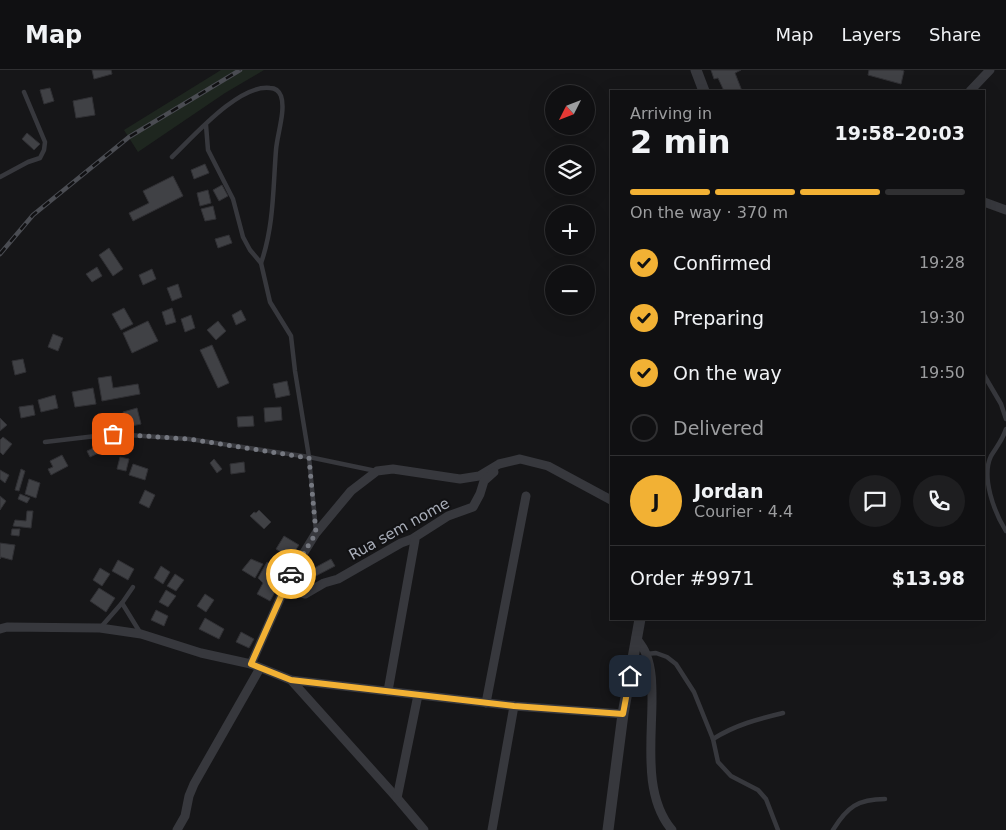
<!DOCTYPE html>
<html lang="en">
<head>
<meta charset="utf-8">
<style>
	:root { --surface:#101012; --page:#1e1e20; --text:#f1f3f6; --muted:#9c9d9f; --line:#303032; --accent:#f2b134 }
	body { margin:0; font-family:"DejaVu Sans",sans-serif; background:var(--page); color:var(--text); height:100vh; display:flex; flex-direction:column; font-size:19px; white-space:nowrap }
	* { box-sizing:border-box; margin:0 }
	p { font-size:16px; color:var(--muted) }
	.icon { flex:none; width:28px; height:28px; fill:none; stroke:currentColor; stroke-width:2; stroke-linecap:round; stroke-linejoin:round }
	.map { position:relative; flex:1; overflow:hidden }
	.drawer { position:absolute; left:610px; top:20px; width:375px; height:530px; display:flex; flex-direction:column; background:var(--surface); border-radius:0px; box-shadow:0 5px 20px #0002,0 0 0 1px var(--line) }
	.drawer>* { flex:none }
	.needle { width:32px; rotate:228deg }
	.buttons { position:absolute; left:545px; top:15px; display:grid; gap:10px }
	.buttons a { display:grid; place-items:center; width:50px; height:50px; border-radius:50%; background:var(--surface); box-shadow:0 5px 20px #0002,0 0 0 1px var(--line); font-size:25px }
	.pin { position:absolute; display:grid; place-items:center; width:42px; height:42px; color:#fff; margin:-21px; border-radius:10px; box-shadow:0 2px 8px #0006 }
	.courier { position:absolute; display:grid; place-items:center; width:50px; height:50px; margin:-25px; border:4px solid #f2b134; border-radius:50%; background:#fff; color:#222; box-shadow:0 1px 6px #0007 }
	.headline em { font-style:normal; font-weight:700 }
	.headline div { display:flex; flex-direction:column-reverse }
	.headline { display:flex; align-items:center; justify-content:space-between; height:85px; padding:0 20px }
	h1 { font-size:32px; font-weight:700; line-height:38px }
	.bar { display:grid; grid-template-columns:repeat(4,1fr); gap:8px 5px; align-content:center; height:60px; padding:0 20px }
	.bar i { height:6px; border-radius:4px; background:var(--line) }
	.bar .on { background:var(--accent) }
	.bar p { grid-column:span 4 }
	.line { display:flex; align-items:center; gap:12px; padding:0 20px; border-top:1px solid var(--line) }
	.line div { flex:1 }
	.round { display:grid; place-items:center; flex:none; width:52px; height:52px; border-radius:26px; background:var(--page) }
	ol { padding:0 20px; list-style:none }
	li { display:flex; align-items:center; gap:15px; height:55px }
	li p { margin-inline-start:auto }
	li .icon { padding:5px; border-radius:50%; background:var(--accent); color:#111; stroke-width:4 }
	li:last-child { color:var(--muted) }
	li i { width:28px; height:28px; border:2px solid var(--line); border-radius:50% }
	header { display:flex; align-items:center; gap:30px; box-sizing:border-box; height:70px; padding:0 25px; background:var(--surface); border-bottom:1px solid var(--line) }
	header strong { font-size:24px }
	nav { display:flex; gap:28px; margin-inline-start:auto; font-size:18px }
	.map>svg:first-child { display:block }
	.green { fill:#1e261f }
	.building { fill:#404145; stroke:#303034 }
	.lines { fill:none; stroke-linecap:round; stroke-linejoin:round }
	.service { stroke:#37383d; stroke-width:4.5 }
	.minor { stroke:#37383d; stroke-width:9 }
	.tertiary { stroke:#37383d; stroke-width:11 }
	.rail-casing { stroke:#4a4c52; stroke-width:4.5 }
	.rail { stroke:#111113; stroke-width:2.5; stroke-dasharray:8; stroke-linecap:butt }
	.done { stroke:#757880; stroke-width:5; stroke-dasharray:0 9 }
	.route { stroke:#f2b134; stroke-width:6 }
	.labels { text-anchor:middle; dominant-baseline:central; stroke-width:4; stroke-linejoin:round; paint-order:stroke }
	.street-label { font-size:15px; fill:#a8adb8; stroke:#111113 }
</style>
</head>
<body>
<header>
<strong>Map</strong>
<nav><a>Map</a><a>Layers</a><a>Share</a></nav>
</header>
<div class="map">
<svg width="1006" height="760" viewBox="0 0 1006 760">
	<rect width="100%" height="100%" fill="#161618"/>
	<!-- green -->
	<path class="green" d="M221,0H264L225,23L138,82L124,60Z"/>
	<!-- building -->
	<g class="building">
		<path d="M92,0H111L112,4L94,9Z"/>
		<path d="M711,0H741L735,3L742,21H724L718,8L714,9Z"/>
		<path d="M869,0H901L904,1L901,14L868,5Z"/>
		<path d="M50,18L54,31L44,34L40,20Z"/>
		<path d="M92,27L95,45L76,48L73,31Z"/>
		<path d="M27,63L40,74L34,80L22,69Z"/>
		<path d="M205,94L209,103L194,109L191,100Z"/>
		<path d="M173,106L183,126L133,151L129,143L149,133L143,121Z"/>
		<path d="M222,115L228,126L219,131L213,120Z"/>
		<path d="M208,120L211,133L200,136L197,123Z"/>
		<path d="M213,136L216,149L205,151L201,139Z"/>
		<path d="M229,165L232,173L218,178L215,169Z"/>
		<path d="M109,178L123,199L113,206L99,185Z"/>
		<path d="M97,197L102,206L92,212L86,204Z"/>
		<path d="M152,199L156,209L143,215L139,205Z"/>
		<path d="M178,214L182,227L172,231L167,218Z"/>
		<path d="M124,238L133,254L121,260L112,244Z"/>
		<path d="M172,238L176,252L166,255L162,242Z"/>
		<path d="M241,240L246,250L236,255L232,245Z"/>
		<path d="M191,245L195,258L185,262L181,249Z"/>
		<path d="M148,251L158,271L132,283L123,263Z"/>
		<path d="M218,251L226,261L216,270L207,260Z"/>
		<path d="M53,264L63,268L58,281L48,277Z"/>
		<path d="M212,275L229,313L218,318L200,280Z"/>
		<path d="M23,289L26,302L15,305L12,291Z"/>
		<path d="M111,306L113,318L138,314L140,324L102,331L98,308Z"/>
		<path d="M287,311L290,325L276,328L273,314Z"/>
		<path d="M93,318L96,334L75,337L72,322Z"/>
		<path d="M55,325L58,338L41,342L38,330Z"/>
		<path d="M33,335L35,345L21,348L19,337Z"/>
		<path d="M281,337L282,350L265,352L264,338Z"/>
		<path d="M137,338L141,354L127,357L123,342Z"/>
		<path d="M253,346L254,356L238,357L237,347Z"/>
		<path d="M0,348L7,355L0,361Z"/>
		<path d="M3,367L12,374L3,385L0,382V370Z"/>
		<path d="M98,376L101,382L90,387L87,381Z"/>
		<path d="M62,385L68,396L51,405L48,399L53,397L50,391Z"/>
		<path d="M120,387L129,389L126,401L117,399Z"/>
		<path d="M214,389L222,399L217,403L210,393Z"/>
		<path d="M244,392L245,402L231,404L230,394Z"/>
		<path d="M133,394L148,399L145,410L129,405Z"/>
		<path d="M21,399L25,401L19,421L15,420Z"/>
		<path d="M0,400L9,405L5,413L0,409Z"/>
		<path d="M29,409L40,413L36,428L25,424Z"/>
		<path d="M145,420L155,425L149,438L139,433Z"/>
		<path d="M20,424L30,428L27,433L18,429Z"/>
		<path d="M0,426L6,431L0,440Z"/>
		<path d="M259,440L271,452L264,459L250,446L254,442L256,443Z"/>
		<path d="M27,441H33L31,458L13,456L15,450L26,451Z"/>
		<path d="M12,459H20L19,466L11,465Z"/>
		<path d="M284,466L299,475L290,488L276,479Z"/>
		<path d="M0,473L15,475L12,490L1,487L0,489Z"/>
		<path d="M251,489L263,494L255,508L242,500Z"/>
		<path d="M331,489L335,496L308,510L305,503Z"/>
		<path d="M118,490L134,499L128,510L112,501Z"/>
		<path d="M267,492L286,502L270,531L257,524L263,513L258,508Z"/>
		<path d="M161,496L170,502L163,514L154,508Z"/>
		<path d="M100,498L110,504L102,516L93,510Z"/>
		<path d="M175,504L184,510L176,521L167,516Z"/>
		<path d="M99,518L115,528L106,542L90,531Z"/>
		<path d="M166,520L176,526L168,537L159,532Z"/>
		<path d="M205,524L214,530L206,542L197,536Z"/>
		<path d="M156,540L168,546L164,556L151,550Z"/>
		<path d="M205,548L224,559L219,569L199,559Z"/>
		<path d="M241,562L254,569L249,578L236,572Z"/>
	</g>
	<g class="lines">
		<!-- service -->
		<g class="service">
			<path d="M172,87C194,66 239,14 270,18C275,18 279,21 281,26C286,40 277,65 276,80C273,118 274,156 261,193L250,180L243,167L233,129L208,80L206,55"/>
			<path d="M0,107L28,92L40,88L44,80L45,72L24,22"/>
			<path d="M261,193L270,232L291,266L295,301L309,387L316,461"/>
			<path d="M984,305L1001,334L1006,349"/>
			<path d="M1006,359C1002,371 997,376 991,386C981,407 994,442 1006,461"/>
			<path d="M45,372L113,364L189,369L309,387L376,401"/>
			<path d="M122,533L141,564"/>
			<path d="M101,557L122,533L133,517"/>
			<path d="M646,584L656,583L667,587L676,594L694,622L713,669L718,692L731,706L758,720L766,729L778,760"/>
			<path d="M713,669C735,655 758,649 783,643"/>
			<path d="M833,760C847,737 858,729 885,729"/>
		</g>
		<!-- minor -->
		<g class="minor">
			<path d="M970,21L990,0"/>
			<path d="M984,132L1006,140"/>
			<path d="M611,430L548,396L520,389L499,394L479,406L460,409L393,399L377,401L351,421L316,463L292,502L251,594L291,610L514,636L623,644"/>
			<path d="M290,518L305,524L324,513L338,509L401,473L412,469L448,446L473,437L480,424L484,411L494,402"/>
			<path d="M0,559L7,557L100,558L141,564L201,583L251,594"/>
			<path d="M636,568C640,573 644,578 646,584C652,599 652,614 652,630C652,671 643,726 672,760"/>
			<path d="M291,610L397,728L424,760"/>
			<path d="M388,621L415,470"/>
			<path d="M486,633L526,426"/>
			<path d="M397,728L418,625"/>
			<path d="M177,760L185,746L189,726L194,714L260,598"/>
			<path d="M492,760L514,636"/>
		</g>
		<!-- tertiary -->
		<g class="tertiary">
			<path d="M696,0L704,21"/>
			<path d="M608,760L623,644L640,549"/>
		</g>
		<!-- rail casing -->
		<g class="rail-casing">
			<path id="rail" d="M0,184L33,145L129,67L240,0"/>
		</g>
		<!-- rail -->
		<use href="#rail" class="rail"/>
	</g>
	<g class="lines">
		<!-- done -->
		<path class="done" d="M113,364L189,369L309,388L316,463L291,504"/>
		<!-- route -->
		<path class="route" d="M291,504L251,594L291,610L514,636L623,644L630,606"/>
	</g>
	<g class="labels">
		<!-- street labels -->
		<g class="street-label">
			<text transform="translate(399 459) rotate(-29)">Rua sem nome</text>
		</g>
	</g>
</svg>
<div class="buttons">
<a><svg class="needle" viewBox="-14 -14 28 28"><path d="M0-13l5 13h-10z" fill="#e53935"/><path d="M0 13l5-13h-10z" fill="#9c9d9f"/></svg></a>
<a><svg class="icon" aria-label="layers" viewBox="0 0 24 24"><path d="M12 4l9 5-9 5-9-5zM3 14l9 5 9-5"/></svg></a>
<a>+</a>
<a>−</a>
</div>
<div class="pin" style="left:113px;top:364px;background:#ea580c"><svg class="icon" aria-label="bag" viewBox="0 0 24 24"><path d="M5 8h14l-1 12H6zM9 8a3 3 0 0 1 6 0"/></svg></div>
<div class="pin" style="left:630px;top:606px;background:#1f2937"><svg class="icon" aria-label="home" viewBox="0 0 24 24"><path d="M3 11l9-7 9 7M6 9v11h12V9"/></svg></div>
<div class="courier" style="left:291px;top:504px"><svg class="icon" aria-label="car" viewBox="0 0 24 24"><path d="M5 17H2v-5l4-1 3-4h7l3 4 3 1v5h-3M9 17h6M6 11h13"/><circle cx="7" cy="17" r="2"/><circle cx="17" cy="17" r="2"/></svg></div>
<section class="drawer">
<div class="headline"><div><h1>2 min</h1><p>Arriving in</p></div><em>19:58–20:03</em></div>
<div class="bar"><i class="on"></i><i class="on"></i><i class="on"></i><i></i><p>On the way · 370 m</p></div>
<ol>
<li><svg class="icon" aria-label="check" viewBox="0 0 24 24"><path d="M5 12l5 5 9-10"/></svg>Confirmed<p>19:28</p></li>
<li><svg class="icon" aria-label="check" viewBox="0 0 24 24"><path d="M5 12l5 5 9-10"/></svg>Preparing<p>19:30</p></li>
<li><svg class="icon" aria-label="check" viewBox="0 0 24 24"><path d="M5 12l5 5 9-10"/></svg>On the way<p>19:50</p></li>
<li><i></i>Delivered</li>
</ol>
<div class="line" style="height:90px"><b class="round" style="background:var(--accent);color:#111">J</b><div><b>Jordan</b><p>Courier · 4.4</p></div><a class="round"><svg class="icon" aria-label="chat" viewBox="0 0 24 24"><path d="M4 5h16v11H9l-5 4z"/></svg></a><a class="round"><svg class="icon" aria-label="phone" viewBox="0 0 24 24"><path d="M5 4h4l2 5-3 2q2 4 5 5l2-3 5 2v4C11 20 4 13 5 4z"/></svg></a></div>
<div class="line" style="height:65px"><div>Order #9971</div><b>$13.98</b></div>
</section>
</div>
</body>
</html>
